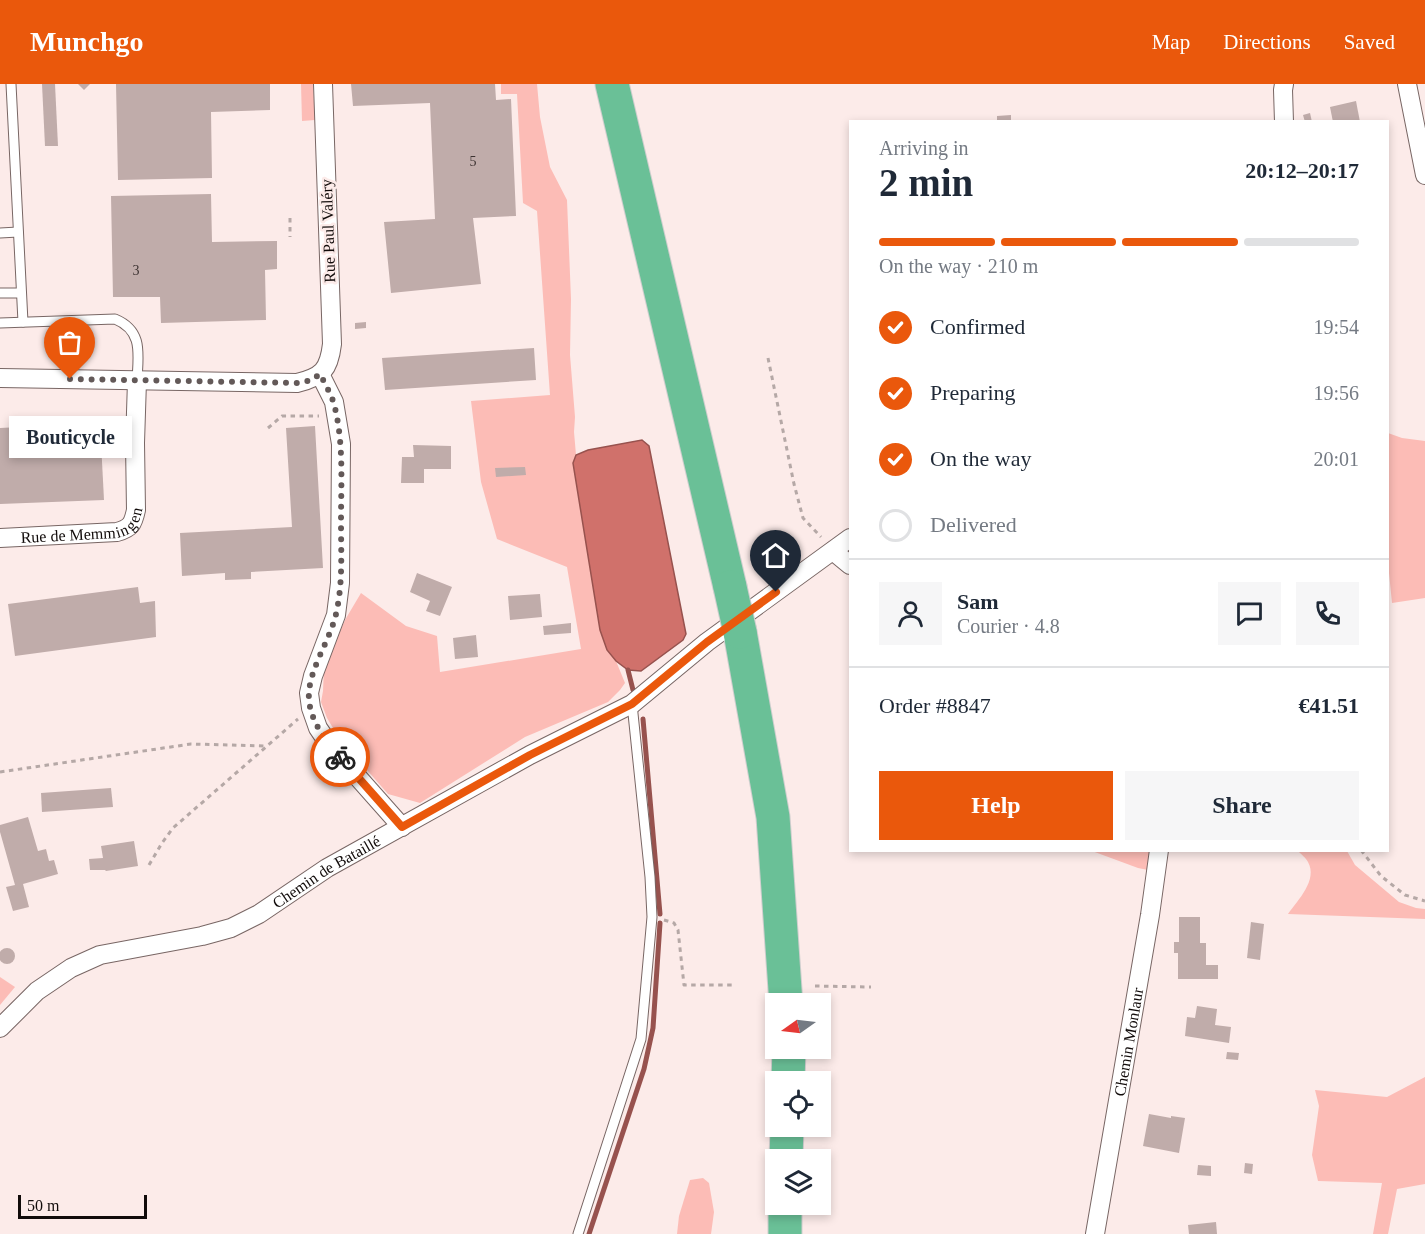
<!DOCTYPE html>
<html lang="en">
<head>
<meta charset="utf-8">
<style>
	:root { --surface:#fff; --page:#f6f6f7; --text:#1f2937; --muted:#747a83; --line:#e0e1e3; --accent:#ea580c }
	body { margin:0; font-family:Georgia,serif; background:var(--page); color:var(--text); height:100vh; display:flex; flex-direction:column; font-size:22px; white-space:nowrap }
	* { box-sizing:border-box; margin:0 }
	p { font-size:20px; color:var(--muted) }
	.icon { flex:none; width:33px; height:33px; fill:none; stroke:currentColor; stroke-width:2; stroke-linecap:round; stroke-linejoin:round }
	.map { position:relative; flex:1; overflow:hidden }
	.side { position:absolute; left:849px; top:36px; width:540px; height:732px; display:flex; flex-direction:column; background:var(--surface); border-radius:0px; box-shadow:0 3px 9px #0003 }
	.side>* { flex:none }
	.needle { width:39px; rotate:256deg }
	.fabs { position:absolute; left:765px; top:909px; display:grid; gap:12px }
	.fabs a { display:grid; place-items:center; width:66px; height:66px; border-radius:0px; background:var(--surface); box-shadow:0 3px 9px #0003; font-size:30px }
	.scale { position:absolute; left:18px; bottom:15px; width:129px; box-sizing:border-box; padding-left:6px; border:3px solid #110b0a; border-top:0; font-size:16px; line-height:21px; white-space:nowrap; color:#110b0a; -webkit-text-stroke:4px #fcebe9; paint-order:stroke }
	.pin { position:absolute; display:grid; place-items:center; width:51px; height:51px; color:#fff; margin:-62px -26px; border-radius:50% 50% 50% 0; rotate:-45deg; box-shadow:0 0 6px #0007 }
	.pin .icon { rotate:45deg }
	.courier { position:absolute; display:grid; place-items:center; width:60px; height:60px; margin:-30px; border:4px solid #ea580c; border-radius:50%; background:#fff; color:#222; box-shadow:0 2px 8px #0007 }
	.bubble { position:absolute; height:42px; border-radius:0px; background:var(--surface); box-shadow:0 3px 9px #0003; font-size:20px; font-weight:600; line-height:42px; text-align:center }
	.headline em { font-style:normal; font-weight:600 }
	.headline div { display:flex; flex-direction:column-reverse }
	.headline { display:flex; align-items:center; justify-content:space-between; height:102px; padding:0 30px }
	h1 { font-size:39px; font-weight:600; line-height:45px }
	.bar { display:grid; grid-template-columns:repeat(4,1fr); gap:9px 6px; align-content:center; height:72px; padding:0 30px }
	.bar i { height:8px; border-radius:4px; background:var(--line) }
	.bar .current { background:var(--accent) }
	.bar p { grid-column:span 4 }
	.line { display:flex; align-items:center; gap:15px; padding:0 30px; border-top:2px solid var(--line) }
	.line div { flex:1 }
	.round { display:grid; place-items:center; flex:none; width:63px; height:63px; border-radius:0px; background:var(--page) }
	ol { padding:0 30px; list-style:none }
	li { display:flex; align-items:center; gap:18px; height:66px }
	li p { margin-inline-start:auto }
	li .icon { padding:6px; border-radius:50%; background:var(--accent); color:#fff; stroke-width:4 }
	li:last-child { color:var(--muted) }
	li i { width:33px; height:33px; border:3px solid var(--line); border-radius:50% }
	.action { display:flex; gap:12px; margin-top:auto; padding:12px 30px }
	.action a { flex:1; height:69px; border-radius:0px; background:var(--accent); color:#fff; font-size:24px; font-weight:600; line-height:69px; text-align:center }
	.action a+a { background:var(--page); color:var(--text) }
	header { display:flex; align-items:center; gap:36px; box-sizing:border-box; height:84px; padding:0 30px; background:var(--accent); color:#fff }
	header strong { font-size:28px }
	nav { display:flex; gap:33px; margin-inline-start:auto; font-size:21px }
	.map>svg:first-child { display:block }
	.green { fill:#fcbcb6 }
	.water { fill:#d0716b; stroke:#97524e; stroke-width:1.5 }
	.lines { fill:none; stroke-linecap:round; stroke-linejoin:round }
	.stream { stroke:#97524e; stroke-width:5 }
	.building { fill:#c0acaa }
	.lane-casing { stroke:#786664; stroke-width:11 }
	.street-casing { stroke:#786664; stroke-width:20 }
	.highway-casing { stroke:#cfcece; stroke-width:35 }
	.path { stroke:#b5a8a6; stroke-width:3; stroke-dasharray:4.5 4.5; stroke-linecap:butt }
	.lane { stroke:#fff; stroke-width:9 }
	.street { stroke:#fff; stroke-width:18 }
	.highway { stroke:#6ac097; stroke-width:33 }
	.highway-bridge-casing { stroke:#cfcece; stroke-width:35; stroke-linecap:butt }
	.highway-bridge { stroke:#6ac097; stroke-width:33 }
	.done { stroke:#635958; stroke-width:6; stroke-dasharray:0 10.8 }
	.route { stroke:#ea580c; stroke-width:8 }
	.labels { text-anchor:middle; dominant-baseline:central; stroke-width:5; stroke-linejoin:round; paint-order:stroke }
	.number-label { font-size:14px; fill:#3d3332 }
	.street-label { font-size:16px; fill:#110b0a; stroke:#fcebe9 }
</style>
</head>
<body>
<header>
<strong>Munchgo</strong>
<nav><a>Map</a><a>Directions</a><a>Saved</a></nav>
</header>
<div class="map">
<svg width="1425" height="1150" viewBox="0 0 1425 1150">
	<rect width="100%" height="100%" fill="#fcebe9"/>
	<!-- green -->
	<g class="green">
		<path d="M301,0H313L315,36L302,37Z"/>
		<path d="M501,0H537L540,33L550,83L567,116L571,215L570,271L575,333L574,348L576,371L573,379L607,565L616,577L625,599L620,606L608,618L525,653L420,719L388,710L339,654L327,634L321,618L323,607L324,584L345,536L361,509L406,542L437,552L440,588L581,565L567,483L497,455L481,398L471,317L550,311L537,127L523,119L517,10H501Z"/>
		<path d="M1388,349L1402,354L1425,357V514L1392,519L1388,479Z"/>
		<path d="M1092,767H1150L1148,786L1138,784Z"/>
		<path d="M1347,767L1355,781L1399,818L1416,824L1425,825V835L1288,830C1298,816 1318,796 1308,778C1306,774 1301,770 1298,767Z"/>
		<path d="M0,893L15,903L0,921Z"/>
		<path d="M1425,993V1100L1397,1105L1388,1150H1373L1382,1099L1318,1097L1312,1071L1319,1022L1315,1006L1387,1013Z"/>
		<path d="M703,1094L709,1099L714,1128L711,1150H677L679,1132L690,1096Z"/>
	</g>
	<!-- water -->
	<path class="water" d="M642,356L649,362L686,550L683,556L641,587L628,586L616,577L607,566L600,546L573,379L576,371L588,366Z"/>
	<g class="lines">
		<!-- stream -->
		<g class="stream">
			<path d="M628,586L633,606"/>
			<path d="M643,635L660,830"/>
			<path d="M589,1150L644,985L653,944L660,839"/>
		</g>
	</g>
	<!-- building -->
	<g class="building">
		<path d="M42,0H55L58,62H45Z"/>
		<path d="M78,0H90L84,6Z"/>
		<path d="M116,0H270V26L211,28L212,94L118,96Z"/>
		<path d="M351,0H495L496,16L511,15L516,132L473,134L481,200L391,209L384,138L435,135L430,19L353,22Z"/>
		<path d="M1356,17L1360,38H1333L1330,23Z"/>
		<path d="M1310,29L1312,38H1305L1303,31Z"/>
		<path d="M1011,31V38H997V32Z"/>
		<path d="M211,110L212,158L277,157V185L265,186L266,236L161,239L160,213H113L111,112Z"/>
		<path d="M366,238V244L355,245V239Z"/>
		<path d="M534,264L536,296L385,306L382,274Z"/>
		<path d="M100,339L104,416L0,420V344Z"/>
		<path d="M315,342L323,484L251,488V495L225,496V489L182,492L180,449L292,443L286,344Z"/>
		<path d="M413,361L451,362V385H424V399H401L402,373H414Z"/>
		<path d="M525,383L526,391L496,393L495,384Z"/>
		<path d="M417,489L452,503L440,532L426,527L430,517L410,508Z"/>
		<path d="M138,503L140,519L155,517L156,553L15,572L8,520Z"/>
		<path d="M540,510L542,533L510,536L508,512Z"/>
		<path d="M571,539V549L544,551L543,542Z"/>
		<path d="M476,551L478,573L455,575L453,554Z"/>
		<path d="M111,704L113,723L42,728L41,709Z"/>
		<path d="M28,733L38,767L46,765L49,777L54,776L58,790L23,800L29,823L13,827L6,803L15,801L0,748V741Z"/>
		<path d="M134,757L138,782L106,787L105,786H90L89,775L103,774L101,762Z"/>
		<path d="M1179,833H1200V859H1206V881H1218V895H1178V869H1174V858H1179Z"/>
		<path d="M1251,838L1264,840L1260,876L1247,874Z"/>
		<circle cx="7" cy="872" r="8"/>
		<path d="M1197,922L1217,925L1215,941L1231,943L1229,959L1185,952L1187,933L1195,934Z"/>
		<path d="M1227,968L1239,969L1238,976L1226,975Z"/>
		<path d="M1149,1030L1171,1034V1032L1185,1034L1179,1069L1143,1062Z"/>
		<path d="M1245,1079L1253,1080L1252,1090L1244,1089Z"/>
		<path d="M1198,1081L1211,1082V1092L1197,1091Z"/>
		<path d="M1216,1138L1217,1150H1189L1188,1141Z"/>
	</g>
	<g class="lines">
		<!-- lane casing -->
		<g class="lane-casing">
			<g id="lane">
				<path d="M11,0L23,238"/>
				<path d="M0,149L18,148"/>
				<path d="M0,209H21"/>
				<path d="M0,239L115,235C144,247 138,271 137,297"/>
				<path d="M578,1150L641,955L652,833L650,793L632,620"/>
			</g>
		</g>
		<!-- street casing -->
		<g class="street-casing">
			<g id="street">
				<path d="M1407,0L1425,91"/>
				<path d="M1284,38L1283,6L1284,0"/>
				<path d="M320,290L334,318L341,360L340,499L336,531L313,592L309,609L311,624L318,644L331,663L402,743"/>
				<path d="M0,294L297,299C322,293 329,286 332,260L323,0"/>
				<path id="s1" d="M0,454L117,448C131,444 133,440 136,426L135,359L137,297"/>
				<path d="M833,467L850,481"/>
				<path id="s2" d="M0,944L37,907L71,884L100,871L202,852L231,844L259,830L327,784L530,671L632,620L707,558L850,454"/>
				<path id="s3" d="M1095,1150L1150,831L1159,766"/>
			</g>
		</g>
		<!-- highway casing -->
		<g class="highway-casing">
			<g id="highway">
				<path d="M612,0L730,503"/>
				<path d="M740,548L773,733L786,920"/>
				<path d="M788,998L789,964"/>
				<path d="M786,1076L787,1042"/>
				<path d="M785,1150V1120"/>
			</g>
		</g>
		<!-- path -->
		<g class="path">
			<path d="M290,134V153"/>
			<path d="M768,274L794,400L803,434L821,453"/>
			<path d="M268,344L282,332H319"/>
			<path d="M0,688L191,660L267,662"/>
			<path d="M1361,766L1381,792L1405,811L1425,817"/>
			<path d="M149,781L162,759L173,744L298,635"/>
			<path d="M664,836L674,839L678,846L684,901H734"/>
			<path d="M815,902L871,903"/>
		</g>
		<!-- lane -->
		<use href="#lane" class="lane"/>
		<!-- street -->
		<use href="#street" class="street"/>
		<!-- highway -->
		<use href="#highway" class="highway"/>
		<!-- highway-bridge casing -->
		<g class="highway-bridge-casing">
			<path id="highway-bridge" d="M730,503L740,548"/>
		</g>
		<!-- highway-bridge -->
		<use href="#highway-bridge" class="highway-bridge"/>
	</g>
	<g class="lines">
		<!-- done -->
		<path class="done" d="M70,295L297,299L312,296L320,290C325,300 331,310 334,320C344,358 341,399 341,438C341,469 343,500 336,530C330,556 311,582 309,608C307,632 324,656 340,673"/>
		<!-- route -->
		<path class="route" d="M340,673L402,743L530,671L632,620L707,558L776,508"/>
	</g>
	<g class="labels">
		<!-- number labels -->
		<g class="number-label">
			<text x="473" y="77">5</text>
			<text x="136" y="186">3</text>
		</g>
		<!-- street labels -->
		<g class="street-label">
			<text transform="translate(328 147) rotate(-92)">Rue Paul Valéry</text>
			<text stroke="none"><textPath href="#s1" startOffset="86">Rue de Memmingen</textPath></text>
			<text stroke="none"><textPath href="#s2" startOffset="370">Chemin de Bataillé</textPath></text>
			<text stroke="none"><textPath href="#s3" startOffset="195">Chemin Monlaur</textPath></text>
		</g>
	</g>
</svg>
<div class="fabs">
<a><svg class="needle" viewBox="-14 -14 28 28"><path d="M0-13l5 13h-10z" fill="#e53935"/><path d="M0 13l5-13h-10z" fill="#747a83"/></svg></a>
<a><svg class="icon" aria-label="locate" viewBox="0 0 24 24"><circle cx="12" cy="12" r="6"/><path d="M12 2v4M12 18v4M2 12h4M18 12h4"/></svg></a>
<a><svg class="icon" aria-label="layers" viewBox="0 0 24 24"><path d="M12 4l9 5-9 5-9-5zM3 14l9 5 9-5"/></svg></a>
</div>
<div class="scale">50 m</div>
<div class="pin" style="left:70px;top:295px;background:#ea580c"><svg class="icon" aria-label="bag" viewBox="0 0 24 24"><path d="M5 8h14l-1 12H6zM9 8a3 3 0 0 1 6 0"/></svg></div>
<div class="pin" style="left:776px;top:508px;background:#1f2937"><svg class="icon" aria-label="home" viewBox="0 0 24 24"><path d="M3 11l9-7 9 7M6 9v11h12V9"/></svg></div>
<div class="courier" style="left:340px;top:673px"><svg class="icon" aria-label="bike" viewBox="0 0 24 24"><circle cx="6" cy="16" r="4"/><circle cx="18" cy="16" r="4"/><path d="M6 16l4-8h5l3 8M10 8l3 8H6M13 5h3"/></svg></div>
<div class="bubble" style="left:9px;top:332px;width:123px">Bouticycle</div>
<section class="side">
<div class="headline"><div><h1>2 min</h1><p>Arriving in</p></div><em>20:12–20:17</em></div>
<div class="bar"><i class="current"></i><i class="current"></i><i class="current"></i><i></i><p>On the way · 210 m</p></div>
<ol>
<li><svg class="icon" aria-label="check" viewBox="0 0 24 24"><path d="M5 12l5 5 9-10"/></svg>Confirmed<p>19:54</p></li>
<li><svg class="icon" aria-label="check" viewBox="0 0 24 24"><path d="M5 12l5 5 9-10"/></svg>Preparing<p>19:56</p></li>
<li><svg class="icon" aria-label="check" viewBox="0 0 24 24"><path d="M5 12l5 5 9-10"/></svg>On the way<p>20:01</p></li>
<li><i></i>Delivered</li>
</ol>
<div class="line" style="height:108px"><a class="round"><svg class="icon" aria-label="person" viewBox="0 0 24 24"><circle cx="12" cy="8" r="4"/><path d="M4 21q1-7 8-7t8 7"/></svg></a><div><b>Sam</b><p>Courier · 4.8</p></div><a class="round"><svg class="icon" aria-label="chat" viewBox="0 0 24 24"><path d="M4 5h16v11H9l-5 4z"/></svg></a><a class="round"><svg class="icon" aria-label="phone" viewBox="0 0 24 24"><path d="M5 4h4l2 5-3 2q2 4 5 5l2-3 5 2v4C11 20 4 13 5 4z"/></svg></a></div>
<div class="line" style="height:78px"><div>Order #8847</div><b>€41.51</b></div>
<div class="action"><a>Help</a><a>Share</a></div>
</section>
</div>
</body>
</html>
